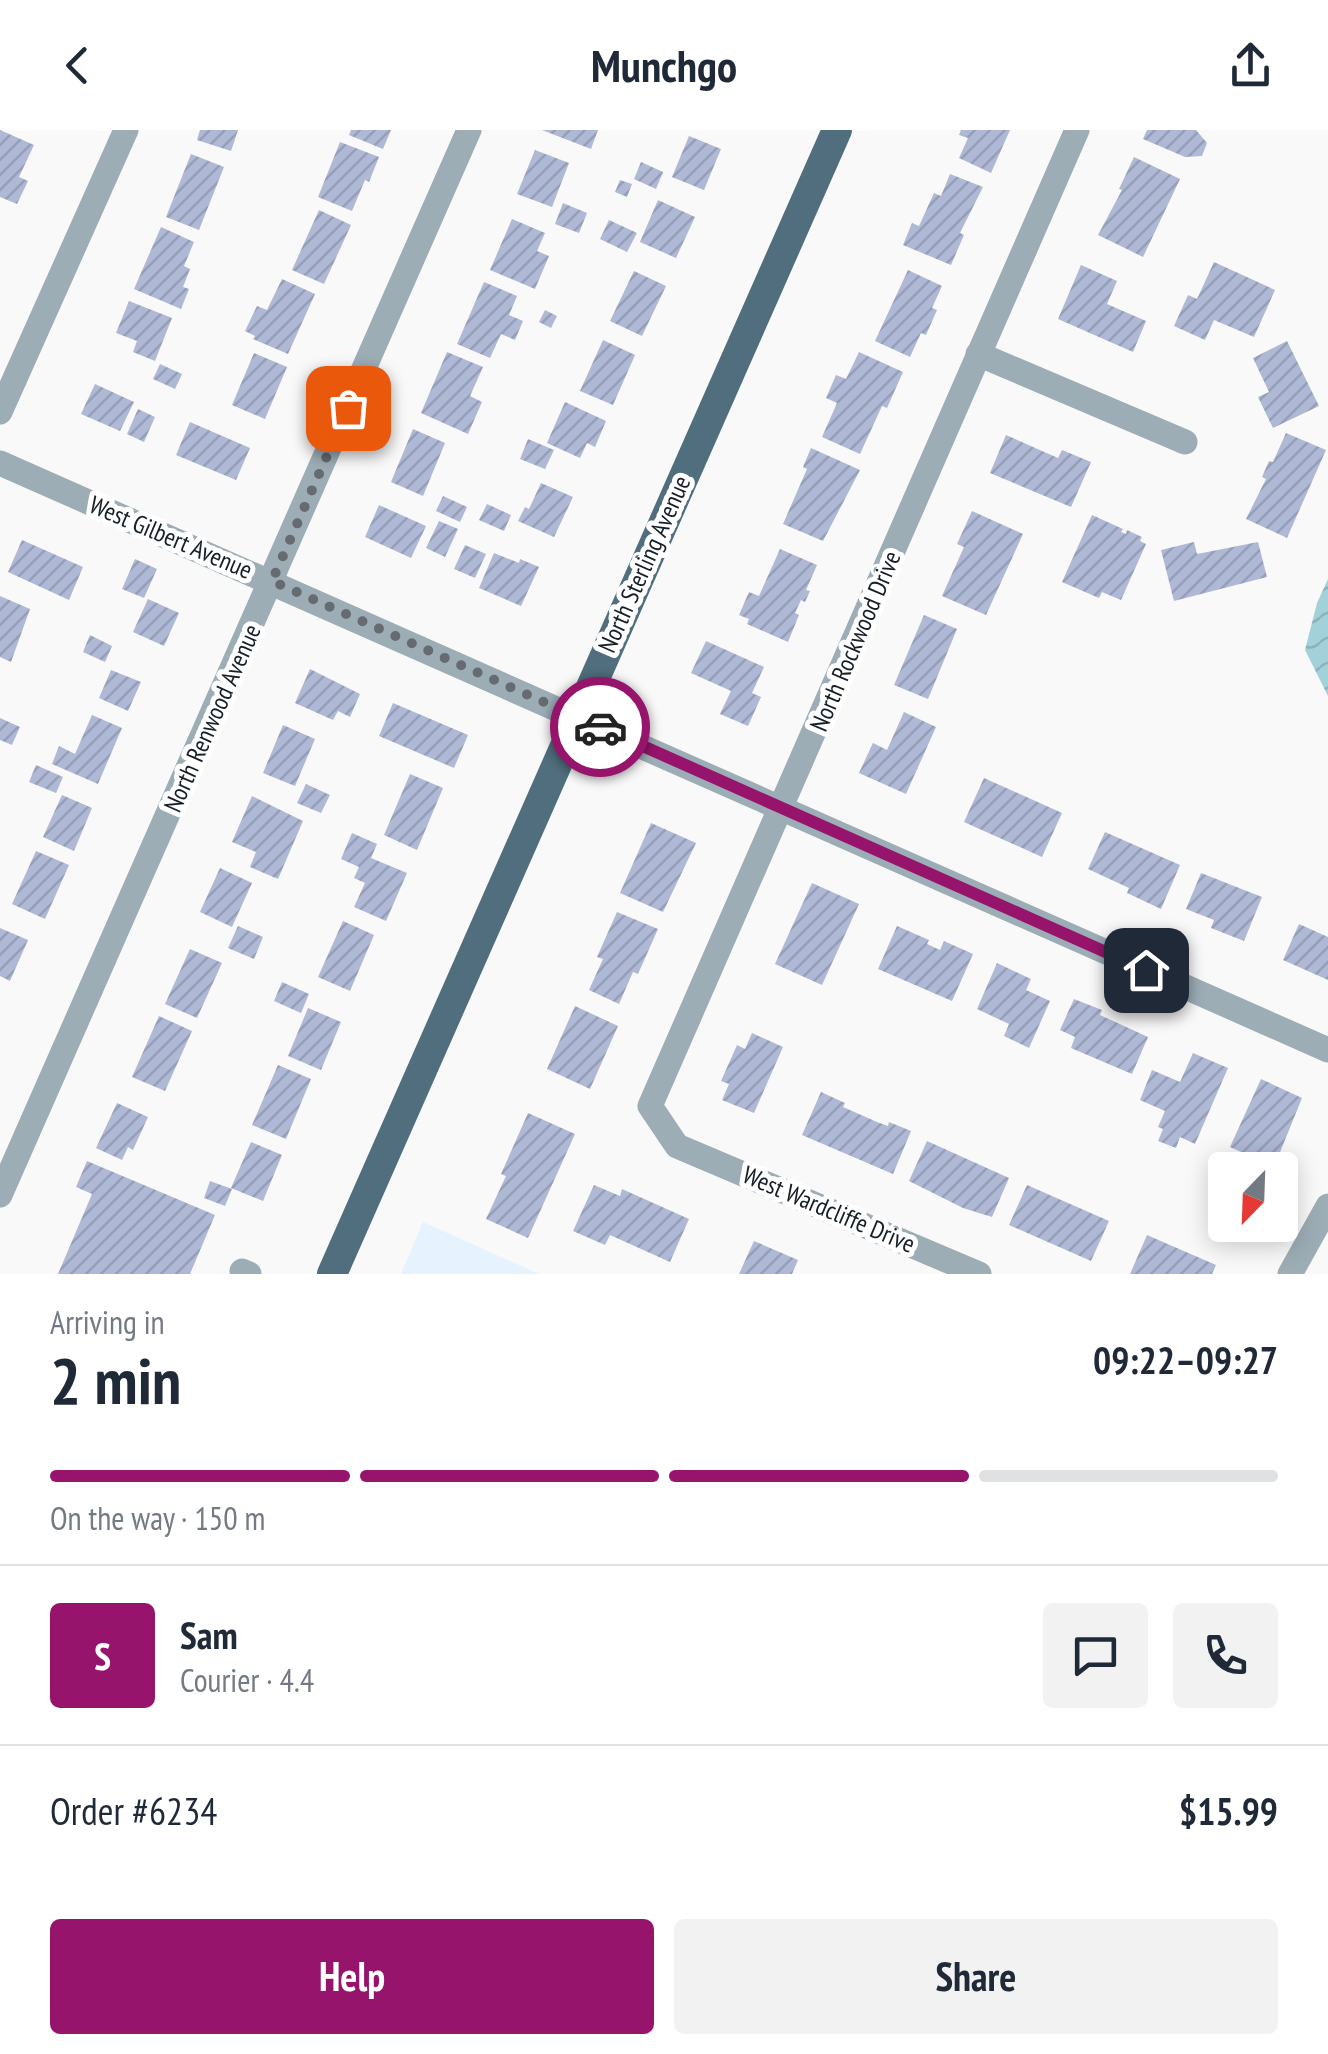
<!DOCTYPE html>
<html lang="en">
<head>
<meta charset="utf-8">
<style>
	:root { --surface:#fff; --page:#f2f2f3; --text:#1f2937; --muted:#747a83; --line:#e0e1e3; --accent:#96146b }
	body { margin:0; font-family:"PT Sans Narrow",sans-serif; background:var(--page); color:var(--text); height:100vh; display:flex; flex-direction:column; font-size:38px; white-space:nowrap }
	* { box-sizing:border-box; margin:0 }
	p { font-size:32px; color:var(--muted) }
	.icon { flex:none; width:55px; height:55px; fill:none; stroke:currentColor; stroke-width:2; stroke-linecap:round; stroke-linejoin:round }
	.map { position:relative; height:1144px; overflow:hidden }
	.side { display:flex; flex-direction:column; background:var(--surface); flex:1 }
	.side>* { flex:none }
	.needle { width:65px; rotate:203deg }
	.controls { position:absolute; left:1208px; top:1022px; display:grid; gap:20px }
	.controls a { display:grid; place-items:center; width:90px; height:90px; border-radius:10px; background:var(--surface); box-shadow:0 5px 25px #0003; font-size:50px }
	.pin { position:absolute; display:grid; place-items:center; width:85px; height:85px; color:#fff; margin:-42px; border-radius:20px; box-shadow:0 5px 15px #0006 }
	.courier { position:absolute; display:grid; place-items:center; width:100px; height:100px; margin:-50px; border:8px solid #96146b; border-radius:50%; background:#fff; color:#222; box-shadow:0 2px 12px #0007 }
	.summary em { font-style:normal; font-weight:600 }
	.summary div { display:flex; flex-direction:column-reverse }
	.summary { display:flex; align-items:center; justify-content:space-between; height:170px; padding:0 50px }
	h1 { font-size:65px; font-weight:600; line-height:75px }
	.bar { display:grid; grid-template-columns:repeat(4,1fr); gap:15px 10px; align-content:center; height:120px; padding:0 50px }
	.bar i { height:12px; border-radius:8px; background:var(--line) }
	.bar .current { background:var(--accent) }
	.bar p { grid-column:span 4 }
	.line { display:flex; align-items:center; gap:25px; padding:0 50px; border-top:2px solid var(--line) }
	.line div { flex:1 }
	.round { display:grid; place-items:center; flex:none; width:105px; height:105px; border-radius:10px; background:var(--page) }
	.cta { display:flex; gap:20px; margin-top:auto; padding:20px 50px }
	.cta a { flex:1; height:115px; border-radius:10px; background:var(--accent); color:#fff; font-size:40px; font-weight:600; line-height:115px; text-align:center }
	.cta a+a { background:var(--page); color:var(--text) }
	header { display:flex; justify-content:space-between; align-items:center; height:130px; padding:0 50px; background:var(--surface); font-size:45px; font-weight:600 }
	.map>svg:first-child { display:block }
	.built { fill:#e6f2fe }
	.water { fill:url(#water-waves) }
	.building { fill:url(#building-hatch) }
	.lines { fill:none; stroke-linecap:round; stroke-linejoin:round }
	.minor { stroke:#9dadb6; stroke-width:25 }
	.major { stroke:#506e7d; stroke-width:30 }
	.done { stroke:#656b70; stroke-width:10; stroke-dasharray:0 18 }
	.route { stroke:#96146b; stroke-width:12 }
	.labels { text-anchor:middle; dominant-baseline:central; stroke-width:10; stroke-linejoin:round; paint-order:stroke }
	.street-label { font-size:25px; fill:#161f27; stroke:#fff }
</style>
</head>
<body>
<header><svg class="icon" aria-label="back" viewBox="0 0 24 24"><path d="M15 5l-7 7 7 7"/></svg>Munchgo<svg class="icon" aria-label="share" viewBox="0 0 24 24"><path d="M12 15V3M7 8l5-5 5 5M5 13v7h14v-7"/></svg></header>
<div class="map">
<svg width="1328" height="1144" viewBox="0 0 1328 1144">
	<defs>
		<pattern id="water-waves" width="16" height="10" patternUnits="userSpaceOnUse" patternTransform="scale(2.5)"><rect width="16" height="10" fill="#a3d1da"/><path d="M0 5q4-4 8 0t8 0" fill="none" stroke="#8cb3bb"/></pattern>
		<pattern id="building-hatch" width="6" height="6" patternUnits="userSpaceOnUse" patternTransform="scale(2.5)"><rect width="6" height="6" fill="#afb9d6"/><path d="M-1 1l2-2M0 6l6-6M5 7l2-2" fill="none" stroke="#969fb8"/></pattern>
	</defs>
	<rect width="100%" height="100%" fill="#f9f9f9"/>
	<!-- built -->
	<path class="built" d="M423,1092L539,1144H401Z"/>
	<!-- water -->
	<path class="water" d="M1328,449V566L1305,520L1317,473Z"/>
	<!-- building -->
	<g class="building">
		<path d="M0,0L34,15L19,47L28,51L17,74L0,67Z"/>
		<path d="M200,0H238L231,21L197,10Z"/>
		<path d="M351,0H391L383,19L349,5Z"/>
		<path d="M542,0H598L591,19Z"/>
		<path d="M961,0H1010L991,43L959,28L968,8L959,5Z"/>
		<path d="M1147,0H1196L1207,13L1202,26L1185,27L1143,9Z"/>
		<path d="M689,6L721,19L704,60L672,47Z"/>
		<path d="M340,12L379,27L369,52L365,50L352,81L318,67Z"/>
		<path d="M535,20L569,33L552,77L517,64Z"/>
		<path d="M191,24L224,37L199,100L166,87Z"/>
		<path d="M1134,27L1180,49L1143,127L1098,105L1122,60L1119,59Z"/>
		<path d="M641,32L663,42L656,59L634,49Z"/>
		<path d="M950,44L983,57L960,103L964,105L951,135L903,115L912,93L919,96L934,63L941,66Z"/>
		<path d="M620,50L632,54L627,67L615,62Z"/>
		<path d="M658,70L695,87L676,128L640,112Z"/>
		<path d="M563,73L587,83L579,103L555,94Z"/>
		<path d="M319,80L351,95L324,154L292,140Z"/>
		<path d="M512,89L545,103L537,121L549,126L535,159L490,140Z"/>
		<path d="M609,90L637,103L627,122L600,109Z"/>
		<path d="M161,97L194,112L184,136L190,139L183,157L189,159L181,179L134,159Z"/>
		<path d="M1214,132L1275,160L1254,207L1214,190L1205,210L1174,196L1188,165L1197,169Z"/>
		<path d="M1081,135L1117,151L1107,174L1146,191L1133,222L1058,189Z"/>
		<path d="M908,140L942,156L932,178L937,180L926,205L921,203L910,227L875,211Z"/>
		<path d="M634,141L666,156L642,206L610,191Z"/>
		<path d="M282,149L315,164L288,224L253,209L255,206L245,201L257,176L267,180Z"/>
		<path d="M484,152L517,166L509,185L523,191L515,210L501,204L490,228L457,214Z"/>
		<path d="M129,171L172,188L155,231L133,222L137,211L116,203Z"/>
		<path d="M545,180L557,186L551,198L539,192Z"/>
		<path d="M603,210L635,225L613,275L580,261Z"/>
		<path d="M1287,211L1319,276L1273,298L1258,267L1269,262L1253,228Z"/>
		<path d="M447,222L483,237L470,266L482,272L468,304L421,283Z"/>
		<path d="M859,222L903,242L887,278L882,276L860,324L822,307L837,273L826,268L836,245L846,249Z"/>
		<path d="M254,223L287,237L265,289L232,275Z"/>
		<path d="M160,234L182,244L175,259L153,249Z"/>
		<path d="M95,254L134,272L120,301L81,284Z"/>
		<path d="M565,272L606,291L595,317L587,313L580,328L547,313Z"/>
		<path d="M138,279L155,287L144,312L127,304Z"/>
		<path d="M190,292L250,318L236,350L176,325Z"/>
		<path d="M413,299L445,313L423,366L391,352Z"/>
		<path d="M1286,303L1326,320L1287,408L1246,389L1266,349L1262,347L1269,331L1273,332Z"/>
		<path d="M1006,305L1058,328L1062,320L1091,332L1071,377L990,343Z"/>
		<path d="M528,309L554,320L545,339L520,329Z"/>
		<path d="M811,318L860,340L823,411L783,394L807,339L803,337Z"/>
		<path d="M541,353L573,367L554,407L518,391L525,377L529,379Z"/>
		<path d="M443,366L467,377L460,392L436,381Z"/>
		<path d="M487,374L511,385L504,401L479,390Z"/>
		<path d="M379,375L426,396L411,428L365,407Z"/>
		<path d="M972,381L1023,404L986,485L942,466L964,417L957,414Z"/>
		<path d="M1092,385L1123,399L1121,402L1126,404L1127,400L1142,407L1140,411L1146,414L1121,470L1102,462L1099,468L1062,452Z"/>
		<path d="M439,391L458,399L445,427L426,418Z"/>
		<path d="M22,410L83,437L69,470L8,442Z"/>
		<path d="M1194,412L1197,424L1258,412L1267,447L1174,471L1161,420Z"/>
		<path d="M465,415L486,424L475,448L454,439Z"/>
		<path d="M780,419L817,435L806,460L810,461L805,472L801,470L795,483L799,485L788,512L747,494L749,489L739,485L749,462L759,466Z"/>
		<path d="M494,423L519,433L520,429L539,437L521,476L479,458Z"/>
		<path d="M135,429L157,439L144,468L122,459Z"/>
		<path d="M0,466L30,479L11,532L0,527Z"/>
		<path d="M148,469L179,483L164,516L133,502Z"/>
		<path d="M924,485L957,499L928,569L894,555Z"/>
		<path d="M90,505L112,516L105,532L83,522Z"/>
		<path d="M706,511L764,537L752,563L761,567L748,596L720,584L731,561L691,543Z"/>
		<path d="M310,539L360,564L350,587L338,581L333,590L295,573Z"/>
		<path d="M111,540L141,552L128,581L99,568Z"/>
		<path d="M393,573L468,605L454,638L379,606Z"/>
		<path d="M904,582L936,597L906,664L859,643L873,613L887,620Z"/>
		<path d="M92,585L122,598L98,654L52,634L59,616L75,624Z"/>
		<path d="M0,588L20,597L12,615L0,610Z"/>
		<path d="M283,595L315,609L295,656L263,643Z"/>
		<path d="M36,635L63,647L56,663L29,652Z"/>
		<path d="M410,644L443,658L417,720L384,705Z"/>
		<path d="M984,648L1062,683L1042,727L964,692Z"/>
		<path d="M306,654L330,665L321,683L297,673Z"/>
		<path d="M62,665L92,678L74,721L43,707Z"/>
		<path d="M252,666L303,691L278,749L250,737L256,722L232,712Z"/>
		<path d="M651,693L696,713L663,782L620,763Z"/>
		<path d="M1105,702L1180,735L1161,779L1127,763L1129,758L1088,739Z"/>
		<path d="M352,703L377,714L371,728L407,743L386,791L354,777L365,753L354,748L359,737L341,729Z"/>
		<path d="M36,721L69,735L45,789L12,774Z"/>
		<path d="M220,738L252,753L232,797L200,782Z"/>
		<path d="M1201,743L1262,767L1244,811L1211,798L1214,790L1186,779Z"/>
		<path d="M812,753L859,774L822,855L775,834Z"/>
		<path d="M617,782L658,799L638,844L633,842L619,874L589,860L603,829L597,827Z"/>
		<path d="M343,791L374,805L350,861L318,847Z"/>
		<path d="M1299,794L1328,807V850L1283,830Z"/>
		<path d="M238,796L263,807L254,829L228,818Z"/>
		<path d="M897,796L929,810L927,814L940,820L944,811L973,824L952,871L878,839Z"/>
		<path d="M0,798L28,810L10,851L0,846Z"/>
		<path d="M190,819L222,833L197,888L165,874Z"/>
		<path d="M997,833L1031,849L1026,860L1050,871L1029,918L1004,906L1009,894L977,879Z"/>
		<path d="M282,852L309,864L301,883L274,871Z"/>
		<path d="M1074,869L1102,880L1100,885L1148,907L1132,944L1071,918L1075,907L1060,900Z"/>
		<path d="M575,876L618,896L590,959L547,939Z"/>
		<path d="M308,878L341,892L321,940L288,926Z"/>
		<path d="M159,886L192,901L165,961L132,947Z"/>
		<path d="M752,903L783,917L754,983L722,970L729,954L721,951L737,915L745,919Z"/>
		<path d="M1193,923L1228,938L1195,1014L1180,1007L1176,1018L1158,1011L1163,999L1158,997L1165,981L1140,970L1152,940L1180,952Z"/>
		<path d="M278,935L311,949L286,1009L252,995Z"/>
		<path d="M1261,949L1302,968L1274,1037L1230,1017Z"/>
		<path d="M821,962L845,973L843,977L877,992L888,996L889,992L911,1001L893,1044L802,1005Z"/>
		<path d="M117,973L148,987L133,1020L128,1017L122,1030L96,1018Z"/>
		<path d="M528,983L575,1004L528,1108L486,1089L506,1046L501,1044Z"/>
		<path d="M927,1011L1009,1048L992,1087L963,1078L909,1051Z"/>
		<path d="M251,1012L282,1025L263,1071L231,1058Z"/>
		<path d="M87,1031L215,1085L190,1144H58L92,1064L76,1057Z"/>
		<path d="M210,1051L232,1059L225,1076L204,1068Z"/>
		<path d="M594,1055L620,1066L622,1059L689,1089L670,1132L610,1105L605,1115L573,1101Z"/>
		<path d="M1027,1055L1109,1091L1091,1131L1009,1095Z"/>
		<path d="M1147,1105L1216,1135L1212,1144H1130Z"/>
		<path d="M754,1111L798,1130L792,1144H739Z"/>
	</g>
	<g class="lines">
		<!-- minor -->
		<g class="minor">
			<path d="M978,224L1185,312"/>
			<path d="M0,282L126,0"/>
			<path d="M0,333L1328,920"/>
			<path d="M0,1065L469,0"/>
			<path d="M242,1141L249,1144"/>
			<path d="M979,1144L677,1016L650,976L1077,0"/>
			<path d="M1290,1144L1328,1076"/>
		</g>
		<!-- major -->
		<path class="major" d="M332,1144L837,0"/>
	</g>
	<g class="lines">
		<!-- done -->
		<path class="done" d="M348,278L272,451L600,597"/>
		<!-- route -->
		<path class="route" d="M600,597L1146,840"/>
	</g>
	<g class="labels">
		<!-- street labels -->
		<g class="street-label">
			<text transform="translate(171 407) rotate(23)">West Gilbert Avenue</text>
			<text transform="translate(644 434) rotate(-66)">North Sterling Avenue</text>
			<text transform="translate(855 511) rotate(-67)">North Rockwood Drive</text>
			<text transform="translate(212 588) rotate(-66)">North Renwood Avenue</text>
			<text transform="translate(829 1079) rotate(23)">West Wardcliffe Drive</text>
		</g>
	</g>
</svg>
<div class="controls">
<a><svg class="needle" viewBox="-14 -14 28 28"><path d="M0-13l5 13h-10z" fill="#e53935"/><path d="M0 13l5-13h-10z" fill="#747a83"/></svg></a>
</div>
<div class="pin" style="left:348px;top:278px;background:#ea580c"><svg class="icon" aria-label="bag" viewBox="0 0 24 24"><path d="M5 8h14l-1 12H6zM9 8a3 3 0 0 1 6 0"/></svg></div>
<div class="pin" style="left:1146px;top:840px;background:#1f2937"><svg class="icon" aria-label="home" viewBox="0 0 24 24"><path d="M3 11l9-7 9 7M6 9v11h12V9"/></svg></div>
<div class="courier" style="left:600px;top:597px"><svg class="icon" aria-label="car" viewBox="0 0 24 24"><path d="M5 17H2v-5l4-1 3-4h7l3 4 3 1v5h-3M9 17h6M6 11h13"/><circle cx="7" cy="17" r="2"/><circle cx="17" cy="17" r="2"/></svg></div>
</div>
<section class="side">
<div class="summary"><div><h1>2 min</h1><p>Arriving in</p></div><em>09:22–09:27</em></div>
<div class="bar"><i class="current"></i><i class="current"></i><i class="current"></i><i></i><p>On the way · 150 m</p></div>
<div class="line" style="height:180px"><b class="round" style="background:var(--accent);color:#fff">S</b><div><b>Sam</b><p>Courier · 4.4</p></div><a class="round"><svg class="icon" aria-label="chat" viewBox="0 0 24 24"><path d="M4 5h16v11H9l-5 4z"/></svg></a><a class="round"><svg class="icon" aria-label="phone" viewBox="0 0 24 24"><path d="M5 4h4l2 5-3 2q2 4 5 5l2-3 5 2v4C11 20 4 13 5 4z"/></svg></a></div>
<div class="line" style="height:130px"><div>Order #6234</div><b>$15.99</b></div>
<div class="cta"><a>Help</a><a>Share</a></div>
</section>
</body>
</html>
